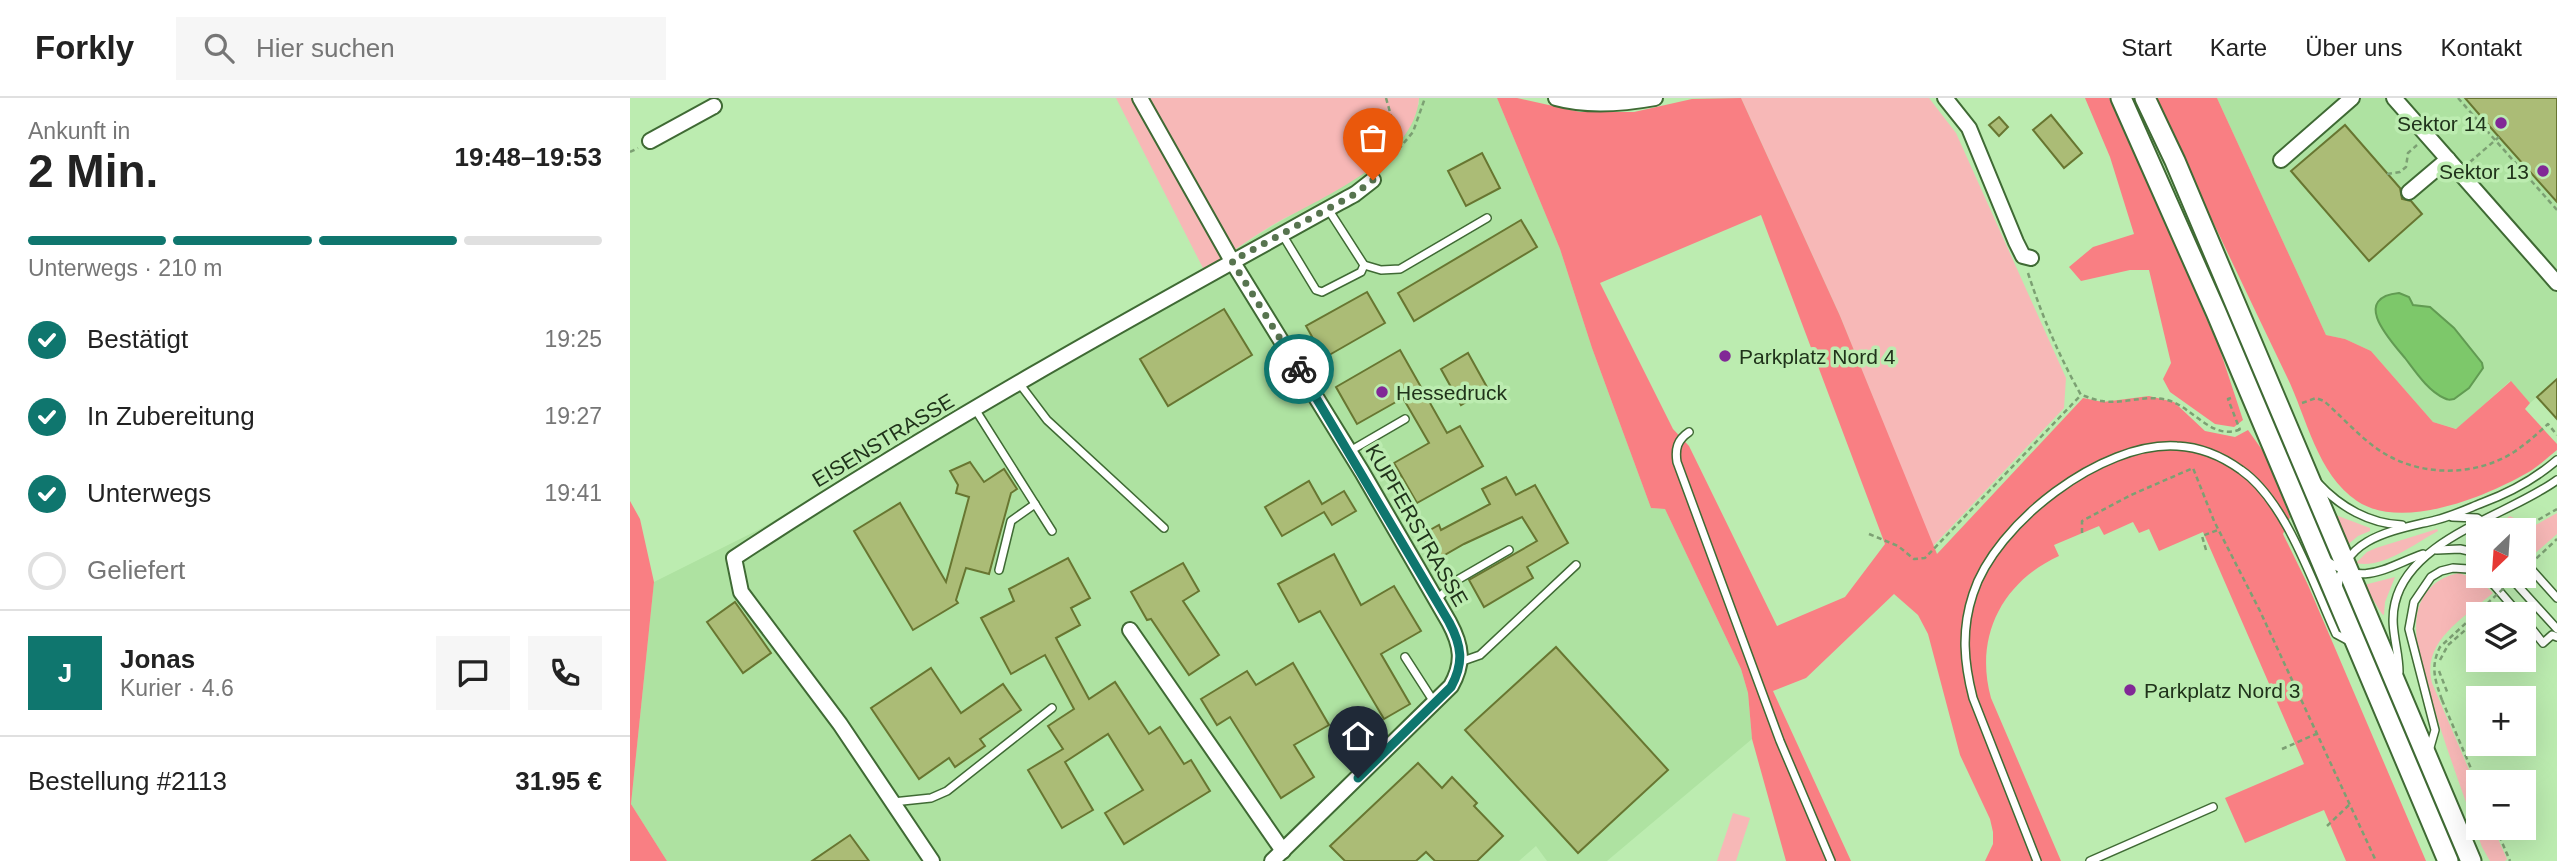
<!DOCTYPE html>
<html lang="de">
<head>
<meta charset="utf-8">
<style>
	:root { --surface:#fff; --page:#f6f6f6; --text:#222; --muted:#767676; --line:#e0e0e0; --accent:#0f766e }
	body { margin:0; font-family:Arial,sans-serif; background:var(--page); color:var(--text); height:100vh; display:flex; flex-direction:column; font-size:26px; white-space:nowrap }
	* { box-sizing:border-box; margin:0 }
	p { font-size:23px; color:var(--muted) }
	.icon { flex:none; width:38px; height:38px; fill:none; stroke:currentColor; stroke-width:2; stroke-linecap:round; stroke-linejoin:round }
	.map { position:relative; flex:1; overflow:hidden }
	.side { display:flex; flex-direction:column; background:var(--surface); width:630px }
	.side>* { flex:none }
	.needle { width:46px; rotate:205deg }
	.fabs { position:absolute; left:1836px; top:420px; display:grid; gap:14px }
	.fabs a { display:grid; place-items:center; width:70px; height:70px; border-radius:0px; background:var(--surface); box-shadow:0 7px 28px #0002; font-size:35px }
	.pin { position:absolute; display:grid; place-items:center; width:60px; height:60px; color:#fff; margin:-72px -30px; border-radius:50% 50% 50% 0; rotate:-45deg; box-shadow:0 0 7px #0007 }
	.pin .icon { rotate:45deg }
	.courier { position:absolute; display:grid; place-items:center; width:70px; height:70px; margin:-35px; border:5px solid #0f766e; border-radius:50%; background:#fff; color:#222; box-shadow:0 2px 9px #0007 }
	.overview em { font-style:normal; font-weight:800 }
	.overview div { display:flex; flex-direction:column-reverse }
	.overview { display:flex; align-items:center; justify-content:space-between; height:119px; padding:0 28px }
	h1 { font-size:46px; font-weight:800; line-height:52px }
	.bar { display:grid; grid-template-columns:repeat(4,1fr); gap:10px 7px; align-content:center; height:84px; padding:0 28px }
	.bar i { height:9px; border-radius:5px; background:var(--line) }
	.bar .on { background:var(--accent) }
	.bar p { grid-column:span 4 }
	.line { display:flex; align-items:center; gap:18px; padding:0 28px; border-top:2px solid var(--line) }
	.line div { flex:1 }
	.round { display:grid; place-items:center; flex:none; width:74px; height:74px; border-radius:0px; background:var(--page) }
	ol { padding:0 28px; list-style:none }
	li { display:flex; align-items:center; gap:21px; height:77px }
	li p { margin-inline-start:auto }
	li .icon { padding:7px; border-radius:50%; background:var(--accent); color:#fff; stroke-width:4 }
	li:last-child { color:var(--muted) }
	li i { width:38px; height:38px; border:4px solid var(--line); border-radius:50% }
	header { display:flex; align-items:center; gap:42px; box-sizing:border-box; height:98px; padding:0 35px; background:var(--surface); border-bottom:2px solid var(--line) }
	header strong { font-size:33px }
	nav { display:flex; gap:38px; margin-inline-start:auto; font-size:24px }
	.search { width:490px; height:63px; background:var(--page); display:flex; align-items:center; gap:18px; box-sizing:border-box; padding:0 24px; border-radius:0px; color:var(--muted); font-size:26px }
	main { display:flex; flex:1; min-height:0 }
	.map>svg:first-child { display:block }
	.built { fill:#aee2a1 }
	.green { fill:#f7b8b7 }
	.forest { fill:#f97f83; fill-rule:evenodd }
	.water { fill:#7dc86a; stroke:#619b52; stroke-width:2 }
	.building { fill:#abbc76; stroke:#687631; stroke-width:2 }
	.lines { fill:none; stroke-linecap:round; stroke-linejoin:round }
	.service-casing { stroke:#3f6a34; stroke-width:10 }
	.minor-casing { stroke:#3f6a34; stroke-width:18 }
	.secondary-casing { stroke:#3f6a34; stroke-width:23 }
	.path { stroke:#7ca073; stroke-width:2.5; stroke-dasharray:5 3.5; stroke-linecap:butt }
	.service { stroke:#fff; stroke-width:7 }
	.minor { stroke:#fff; stroke-width:14 }
	.secondary { stroke:#fff; stroke-width:19 }
	.path-bridge { stroke:#7ca073; stroke-width:2.5; stroke-dasharray:5 3.5; stroke-linecap:butt }
	.done { stroke:#57744f; stroke-width:7; stroke-dasharray:0 12.6 }
	.route { stroke:#0f766e; stroke-width:9 }
	.poi-dot { fill:#812896; stroke:#bcecb0; stroke-width:2.5 }
	.labels { text-anchor:middle; dominant-baseline:central; stroke-width:7; stroke-linejoin:round; paint-order:stroke }
	.poi-label { font-size:21px; fill:#20331b; stroke:#bcecb0; text-anchor:start }
	.street-label { font-size:21px; fill:#20331b; stroke:#bcecb0 }
</style>
</head>
<body>
<header>
<strong>Forkly</strong>
<div class="search"><svg class="icon" aria-label="search" viewBox="0 0 24 24"><circle cx="10" cy="10" r="6"/><path d="M15 15l6 6"/></svg>Hier suchen</div>
<nav><a>Start</a><a>Karte</a><a>Über uns</a><a>Kontakt</a></nav>
</header>
<main>
<section class="side">
<div class="overview"><div><h1>2 Min.</h1><p>Ankunft in</p></div><em>19:48–19:53</em></div>
<div class="bar"><i class="on"></i><i class="on"></i><i class="on"></i><i></i><p>Unterwegs · 210 m</p></div>
<ol>
<li><svg class="icon" aria-label="check" viewBox="0 0 24 24"><path d="M5 12l5 5 9-10"/></svg>Bestätigt<p>19:25</p></li>
<li><svg class="icon" aria-label="check" viewBox="0 0 24 24"><path d="M5 12l5 5 9-10"/></svg>In Zubereitung<p>19:27</p></li>
<li><svg class="icon" aria-label="check" viewBox="0 0 24 24"><path d="M5 12l5 5 9-10"/></svg>Unterwegs<p>19:41</p></li>
<li><i></i>Geliefert</li>
</ol>
<div class="line" style="height:126px"><b class="round" style="background:var(--accent);color:#fff">J</b><div><b>Jonas</b><p>Kurier · 4.6</p></div><a class="round"><svg class="icon" aria-label="chat" viewBox="0 0 24 24"><path d="M4 5h16v11H9l-5 4z"/></svg></a><a class="round"><svg class="icon" aria-label="phone" viewBox="0 0 24 24"><path d="M5 4h4l2 5-3 2q2 4 5 5l2-3 5 2v4C11 20 4 13 5 4z"/></svg></a></div>
<div class="line" style="height:91px"><div>Bestellung #2113</div><b>31.95 €</b></div>
</section>
<div class="map">
<svg width="1927" height="763" viewBox="0 0 1927 763">
	<rect width="100%" height="100%" fill="#bcecb0"/>
	<!-- built -->
	<g class="built">
		<path d="M789,0H867L930,151L962,250L1021,410L1035,411L1111,571L1118,595L1122,641L977,763H917L906,748L889,763H37L1,706L24,484L128,432L574,172L639,130L745,68L789,6Z"/>
		<path d="M1587,0H1927V321L1907,299L1900,305L1880,283L1827,331L1803,324L1741,253L1715,241L1696,237Z"/>
	</g>
	<!-- green -->
	<g class="green">
		<path d="M486,0H789C785,62 688,101 641,128C618,142 596,158 574,172Z"/>
		<path d="M1111,0H1299L1326,35L1436,280L1434,310L1303,448L1210,218Z"/>
		<path d="M1927,415V436L1903,457L1894,447V432H1879L1874,426L1877,420L1880,418L1902,429Z"/>
		<path d="M1703,416L1740,430V433L1728,438L1716,448Z"/>
		<path d="M1807,431L1808,433C1785,445 1754,471 1726,465L1737,454L1746,450Z"/>
		<path d="M1829,475L1849,482L1863,495C1835,519 1791,543 1802,585L1848,693V730H1863L1877,761L1875,763H1860L1852,749C1834,698 1815,648 1800,596C1793,571 1783,543 1787,517C1791,494 1807,479 1829,475Z"/>
		<path d="M1765,479L1755,504L1754,517L1752,516L1734,487Z"/>
		<path d="M1103,715L1120,720L1106,763H1087Z"/>
	</g>
	<!-- forest -->
	<g class="forest">
		<path d="M867,0H887L950,14H1004L1062,1L1111,0L1210,218L1307,456L1453,300L1473,304L1519,298L1544,304L1575,333L1605,339L1618,332L1635,356L1660,419L1653,436L1678,487L1796,763H1716L1694,712L1615,745L1595,700L1674,666L1573,434L1529,453L1519,431L1509,435L1503,424L1474,437L1469,428L1424,447L1429,458C1372,484 1344,539 1361,600L1431,763H1355L1363,746V734L1360,721L1330,657L1298,536L1288,517L1264,496L1176,580L1143,593L1221,763H1156L1122,641L1118,595L1111,571L1035,411L1021,410L962,250L930,151ZM1131,117L1255,446L1215,499L1147,528L1059,348L1043,331L970,185Z"/>
		<path d="M1455,0H1479L1522,93L1590,252L1613,322L1604,329L1585,326L1540,294L1533,281L1541,265L1519,172H1500L1451,183L1439,169L1463,149L1504,136L1480,59Z"/>
		<path d="M1526,0H1587L1696,237L1715,241L1741,253L1803,324L1826,331L1881,283L1900,305L1895,311L1927,346V352C1917,360 1908,369 1897,375C1855,399 1772,433 1727,403C1687,376 1677,320 1657,279C1613,187 1568,94 1526,0Z"/>
		<path d="M0,403L10,421L24,484L1,706L37,763H0Z"/>
	</g>
	<!-- water -->
	<path class="water" d="M1769,195L1779,199L1783,207L1800,209L1824,230L1852,265L1853,270L1839,290L1824,301C1819,302 1818,302 1814,300C1798,293 1785,273 1775,260C1761,243 1720,200 1769,195Z"/>
	<!-- building -->
	<g class="building">
		<path d="M1835,0H1927V104L1861,30Z"/>
		<path d="M1421,17L1452,55L1434,70L1403,32Z"/>
		<path d="M1369,19L1378,29L1369,38L1359,27Z"/>
		<path d="M1715,27L1770,90L1772,101L1781,103L1792,116L1739,163L1661,73Z"/>
		<path d="M852,55L870,90L836,108L818,73Z"/>
		<path d="M891,122L907,149L784,223L768,195Z"/>
		<path d="M737,194L755,225L694,260L676,228Z"/>
		<path d="M594,211L622,257L538,308L510,261Z"/>
		<path d="M770,252L817,335L830,328L853,368L787,405L764,365L799,345L773,300L727,326L706,289Z"/>
		<path d="M838,255L858,291L831,307L811,271Z"/>
		<path d="M1927,281V321L1907,299Z"/>
		<path d="M340,364L354,384L374,371L387,391L381,395L359,476L336,470L326,502L328,505L283,532L224,433L270,405L316,484L339,399L326,395L328,387L320,373Z"/>
		<path d="M876,379L886,397L905,387L938,445L897,469L903,480L854,509L839,482L907,443L892,419L834,446L806,462L791,437L809,427L811,432L860,406L852,391Z"/>
		<path d="M679,383L692,406L714,393L726,413L702,427L694,414L652,438L635,409Z"/>
		<path d="M704,456L731,507L764,488L791,533L751,556L780,606L754,621L690,513L669,524L648,486Z"/>
		<path d="M438,460L460,500L441,510L450,527L426,540L459,601L485,584L519,636L530,629L554,666L561,662L580,693L494,746L475,715L513,692L478,636L435,664L463,712L432,730L398,672L433,651L418,628L444,611L415,557L381,576L351,520L384,503L379,491Z"/>
		<path d="M553,465L569,493L553,503L589,557L559,577L521,521L517,522L501,494Z"/>
		<path d="M105,504L141,555L113,575L77,524Z"/>
		<path d="M926,549L1038,672L948,755L835,632Z"/>
		<path d="M663,565L699,627L664,647L684,679L651,700L600,619L587,627L571,601L617,573L626,587Z"/>
		<path d="M301,570L331,615L373,586L391,612L350,641L355,648L325,669L319,660L289,681L241,610Z"/>
		<path d="M788,665L812,690L822,679L847,705L844,708L873,738L847,763H805L796,754L786,763H715L700,748Z"/>
		<path d="M220,737L239,763H182Z"/>
	</g>
	<g class="lines">
		<!-- service casing -->
		<g class="service-casing">
			<g id="service">
				<path d="M652,136L686,192L692,194L731,174L734,167L698,111"/>
				<path d="M734,167L751,172L770,171L857,120"/>
				<path d="M389,285L417,322L534,430"/>
				<path d="M345,311L422,433"/>
				<path d="M1059,334C1047,342 1045,351 1047,364L1150,643L1201,763"/>
				<path d="M720,353L775,321"/>
				<path d="M1688,385C1710,409 1740,426 1772,427"/>
				<path d="M1822,419L1847,420L1865,432"/>
				<path d="M1807,452L1830,451L1848,455"/>
				<path d="M1696,462C1733,490 1756,469 1793,456"/>
				<path d="M1894,463L1927,500"/>
				<path d="M369,472L381,423L405,406"/>
				<path d="M1852,478L1864,487L1889,516"/>
				<path d="M1879,478L1927,531"/>
				<path d="M1708,490C1712,438 1767,432 1806,422C1822,418 1837,411 1852,405C1879,395 1905,381 1927,362"/>
				<path d="M807,501L829,481L879,452"/>
				<path d="M1894,521L1913,545L1922,537L1927,539"/>
				<path d="M775,559L804,604"/>
				<path d="M830,564L850,557L946,467"/>
				<path d="M1769,574C1769,551 1759,529 1765,505C1780,440 1878,418 1927,382"/>
				<path d="M1799,653L1805,632L1779,531L1784,504L1801,479L1811,473L1823,470L1838,471L1848,475"/>
				<path d="M263,704L301,700L317,693L422,610"/>
				<path d="M1407,763L1343,600C1334,565 1331,532 1343,496C1365,426 1472,343 1547,348C1570,349 1593,359 1611,372C1656,403 1683,486 1706,536L1719,543"/>
				<path d="M1460,763L1583,709"/>
			</g>
		</g>
		<!-- minor casing -->
		<g class="minor-casing">
			<g id="minor">
				<path d="M510,0L602,163L732,374L819,524C832,548 834,565 821,588L642,763"/>
				<path d="M926,0C958,9 992,6 1025,0"/>
				<path d="M1315,0L1339,30L1386,144L1393,158L1401,160"/>
				<path d="M1764,0L1927,185"/>
				<path d="M20,43L84,8"/>
				<path d="M1651,62L1722,0"/>
				<path d="M1779,94L1818,61"/>
				<path d="M500,532L653,753"/>
				<path d="M302,763L210,626L111,494L104,460C304,328 515,212 725,96L743,82"/>
			</g>
		</g>
		<!-- secondary casing -->
		<g class="secondary-casing">
			<g id="secondary">
				<path d="M1491,0L1586,214L1818,763"/>
				<path d="M1515,0L1545,63L1841,763"/>
			</g>
		</g>
		<!-- path -->
		<g class="path">
			<path d="M756,0L770,49"/>
			<path d="M1828,0L1927,112"/>
			<path d="M0,54L8,50"/>
			<path d="M1840,64L1869,39"/>
			<path d="M752,71L783,34L795,0"/>
			<path d="M1757,76L1770,74L1776,69L1778,55L1787,47"/>
			<path d="M1398,175C1412,218 1429,258 1451,297C1458,299 1465,302 1472,303C1497,307 1519,294 1543,304C1565,313 1584,343 1611,331"/>
			<path d="M1601,300L1598,301L1610,332"/>
			<path d="M1672,305L1686,300L1694,303C1711,318 1728,337 1746,350C1786,379 1843,380 1884,354C1896,346 1907,336 1918,326L1927,337"/>
			<path d="M1901,426L1927,411"/>
			<path d="M1452,435V423L1501,397L1563,370L1584,423L1630,513L1746,763"/>
			<path d="M1239,436L1268,448L1284,461L1295,460L1451,297"/>
			<path d="M1576,452L1572,438L1588,432"/>
			<path d="M1853,516L1865,507"/>
			<path d="M1810,562L1818,547L1848,521"/>
			<path d="M1809,573L1818,596"/>
			<path d="M1812,602L1848,687"/>
			<path d="M1652,651L1686,636"/>
			<path d="M1697,728L1719,707"/>
			<path d="M1866,730L1880,763"/>
		</g>
		<!-- service -->
		<use href="#service" class="service"/>
		<!-- minor -->
		<use href="#minor" class="minor"/>
		<!-- secondary -->
		<use href="#secondary" class="secondary"/>
		<!-- path-bridge -->
		<g class="path-bridge">
			<path d="M1894,472L1927,441"/>
			<path d="M1812,602C1805,582 1800,569 1810,549L1887,478"/>
		</g>
	</g>
	<g class="lines">
		<!-- done -->
		<path class="done" d="M669,271L602,163L725,96L743,82"/>
		<!-- route -->
		<path class="route" d="M669,271L819,524C832,548 834,565 821,589L728,680"/>
	</g>
	<!-- markers -->
	<g class="poi-dot">
		<circle cx="1871" cy="25" r="7"/>
		<circle cx="1913" cy="73" r="7"/>
		<circle cx="1095" cy="258" r="7"/>
		<circle cx="752" cy="294" r="7"/>
		<circle cx="1500" cy="592" r="7"/>
	</g>
	<g class="labels">
		<!-- poi labels -->
		<g class="poi-label">
			<text x="1857" y="25" text-anchor="end">Sektor 14</text>
			<text x="1899" y="73" text-anchor="end">Sektor 13</text>
			<text x="1109" y="258">Parkplatz Nord 4</text>
			<text x="766" y="294">Hessedruck</text>
			<text x="1514" y="592">Parkplatz Nord 3</text>
		</g>
		<!-- street labels -->
		<g class="street-label">
			<text transform="translate(253 342) rotate(-31)">EISENSTRASSE</text>
			<text transform="translate(787 427) rotate(60)">KUPFERSTRASSE</text>
		</g>
	</g>
</svg>
<div class="fabs">
<a><svg class="needle" viewBox="-14 -14 28 28"><path d="M0-13l5 13h-10z" fill="#e53935"/><path d="M0 13l5-13h-10z" fill="#767676"/></svg></a>
<a><svg class="icon" aria-label="layers" viewBox="0 0 24 24"><path d="M12 4l9 5-9 5-9-5zM3 14l9 5 9-5"/></svg></a>
<a>+</a>
<a>−</a>
</div>
<div class="pin" style="left:743px;top:82px;background:#ea580c"><svg class="icon" aria-label="bag" viewBox="0 0 24 24"><path d="M5 8h14l-1 12H6zM9 8a3 3 0 0 1 6 0"/></svg></div>
<div class="pin" style="left:728px;top:680px;background:#1f2937"><svg class="icon" aria-label="home" viewBox="0 0 24 24"><path d="M3 11l9-7 9 7M6 9v11h12V9"/></svg></div>
<div class="courier" style="left:669px;top:271px"><svg class="icon" aria-label="bike" viewBox="0 0 24 24"><circle cx="6" cy="16" r="4"/><circle cx="18" cy="16" r="4"/><path d="M6 16l4-8h5l3 8M10 8l3 8H6M13 5h3"/></svg></div>
</div>
</main>
</body>
</html>
